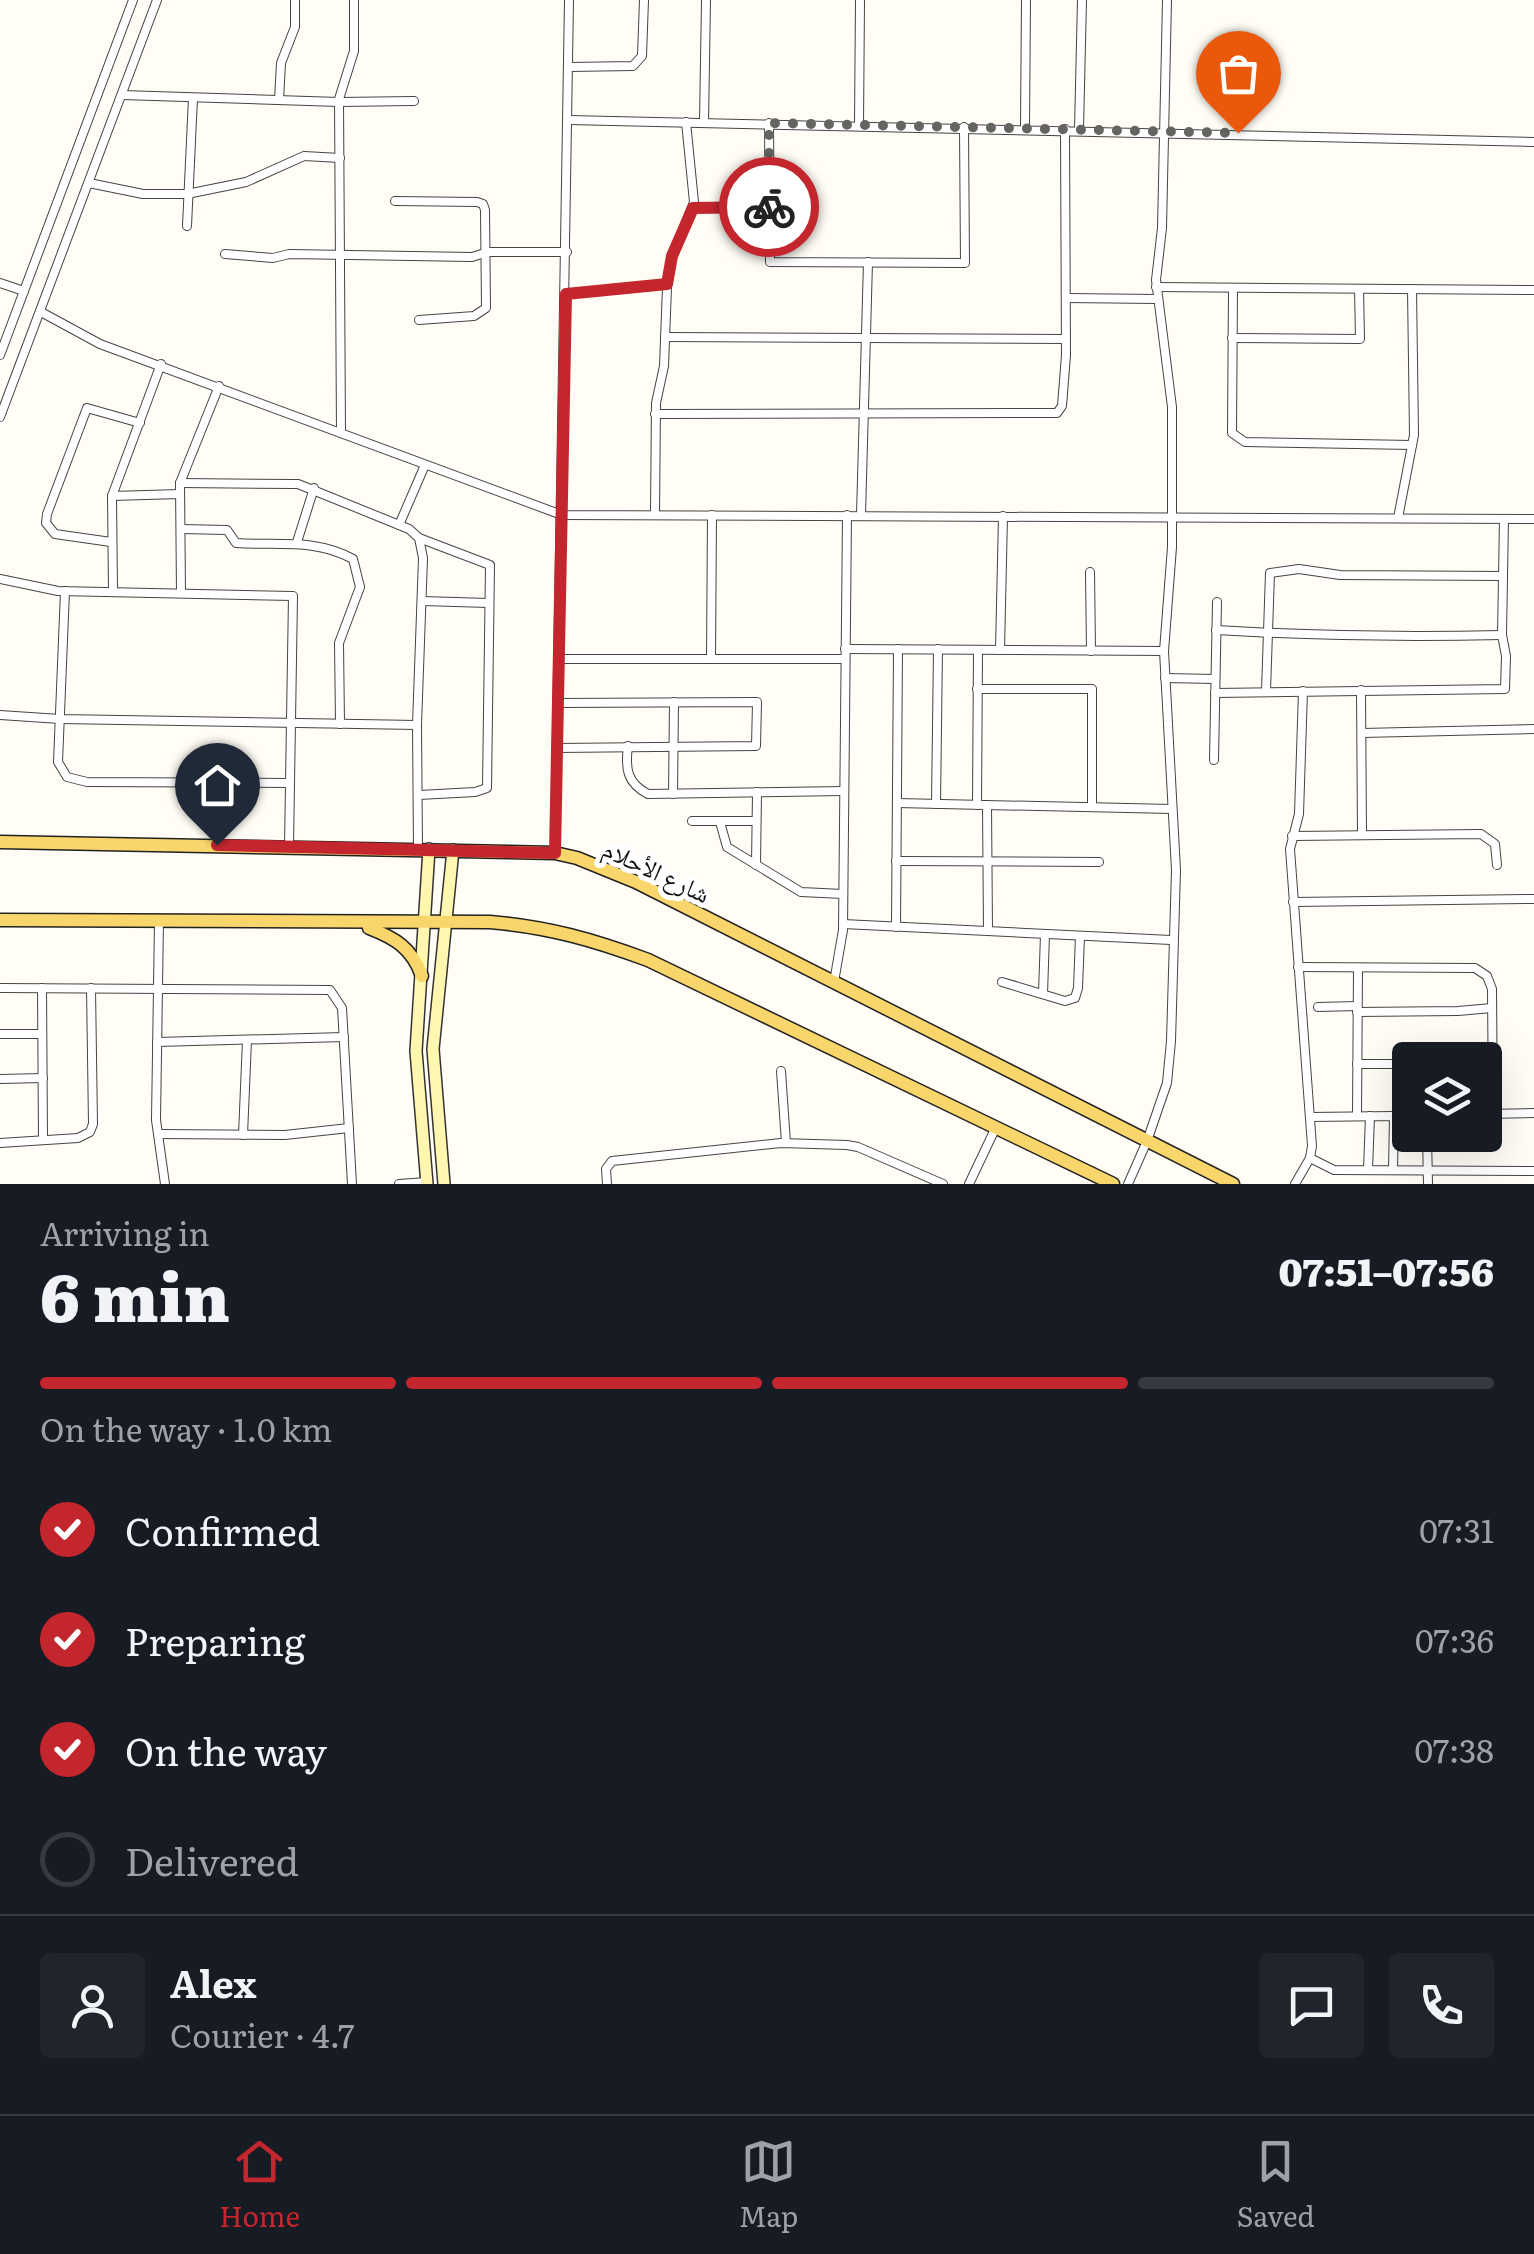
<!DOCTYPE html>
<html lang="en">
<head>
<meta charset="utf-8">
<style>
	:root { --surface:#171b24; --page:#20242c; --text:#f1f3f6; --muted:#9ea1a6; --line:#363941; --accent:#c4262e }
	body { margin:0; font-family:Literata,"Noto Naskh Arabic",serif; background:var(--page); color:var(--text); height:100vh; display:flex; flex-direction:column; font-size:38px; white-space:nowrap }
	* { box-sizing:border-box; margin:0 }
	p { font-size:32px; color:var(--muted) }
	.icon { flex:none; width:55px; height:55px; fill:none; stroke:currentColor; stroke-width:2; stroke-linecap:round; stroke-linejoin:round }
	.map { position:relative; height:1184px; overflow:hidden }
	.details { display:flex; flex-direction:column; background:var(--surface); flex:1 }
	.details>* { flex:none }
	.buttons { position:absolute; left:1392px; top:1042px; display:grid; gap:20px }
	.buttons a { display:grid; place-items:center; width:110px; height:110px; border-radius:10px; background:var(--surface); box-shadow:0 10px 40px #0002; font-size:50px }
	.pin { position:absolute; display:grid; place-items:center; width:85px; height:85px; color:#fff; margin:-102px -42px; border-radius:50% 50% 50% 0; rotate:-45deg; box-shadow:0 0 10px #0007 }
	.pin .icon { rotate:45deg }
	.courier { position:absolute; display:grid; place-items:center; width:100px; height:100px; margin:-50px; border:8px solid #c4262e; border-radius:50%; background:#fff; color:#222; box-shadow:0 2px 12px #0007 }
	.headline em { font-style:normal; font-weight:800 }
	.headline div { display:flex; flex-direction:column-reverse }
	.headline { display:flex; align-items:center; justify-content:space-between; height:170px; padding:0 40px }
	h1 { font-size:65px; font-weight:800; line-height:75px }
	.bar { display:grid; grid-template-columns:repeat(4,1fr); gap:15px 10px; align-content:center; height:120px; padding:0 40px }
	.bar i { height:12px; border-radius:8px; background:var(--line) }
	.bar .active { background:var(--accent) }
	.bar p { grid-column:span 4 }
	.line { display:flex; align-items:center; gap:25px; padding:0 40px; border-top:2px solid var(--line) }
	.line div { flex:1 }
	.round { display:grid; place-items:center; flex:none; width:105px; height:105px; border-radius:10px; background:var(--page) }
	ol { padding:0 40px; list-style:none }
	li { display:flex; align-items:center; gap:30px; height:110px }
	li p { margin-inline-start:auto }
	li .icon { padding:10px; border-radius:50%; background:var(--accent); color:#fff; stroke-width:4 }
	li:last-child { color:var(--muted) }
	li i { width:55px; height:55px; border:5px solid var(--line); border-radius:50% }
	.tabs { display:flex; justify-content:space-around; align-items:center; height:140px; border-top:2px solid var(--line); background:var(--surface); font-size:28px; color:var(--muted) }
	.tabs a { display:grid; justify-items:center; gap:5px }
	.tabs .active { color:var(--accent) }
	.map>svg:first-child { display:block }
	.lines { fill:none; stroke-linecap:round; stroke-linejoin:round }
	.minor-casing { stroke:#444; stroke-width:10 }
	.secondary-casing { stroke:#333; stroke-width:14 }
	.primary-casing { stroke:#222; stroke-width:15 }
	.minor { stroke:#fff; stroke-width:8 }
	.secondary { stroke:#fff6b0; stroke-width:11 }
	.primary { stroke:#f9d66b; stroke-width:12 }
	.done { stroke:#646461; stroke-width:10; stroke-dasharray:0 18 }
	.route { stroke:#c4262e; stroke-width:12 }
	.labels { text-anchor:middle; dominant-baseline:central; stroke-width:10; stroke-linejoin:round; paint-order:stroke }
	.street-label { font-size:25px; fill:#111; stroke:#fff }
</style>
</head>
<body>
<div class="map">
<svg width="1534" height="1184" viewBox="0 0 1534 1184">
	<rect width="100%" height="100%" fill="#fffdf5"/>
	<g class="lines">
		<!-- minor casing -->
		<g class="minor-casing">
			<g id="minor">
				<path d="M569,67L633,66L642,56L644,0"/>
				<path d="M122,95L339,102L414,101"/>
				<path d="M279,100L281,63L295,27V0"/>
				<path d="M569,120L1534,142"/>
				<path d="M704,122L706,0"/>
				<path d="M769,123L770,262L965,263L964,127"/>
				<path d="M859,125L860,0"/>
				<path d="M1025,128L1026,0"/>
				<path d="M1079,129L1082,0"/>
				<path d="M89,183L143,194H187L246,182L304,156L340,158"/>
				<path d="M395,201L477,202L483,204L485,210L486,308L474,316L419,320"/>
				<path d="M693,208H769"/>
				<path d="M187,226L193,98"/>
				<path d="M225,254L273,258L289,254L472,257L488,252H567"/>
				<path d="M0,283L24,291"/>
				<path d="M1156,287L1534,290"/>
				<path d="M1233,288L1232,433L1245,442L1412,445"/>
				<path d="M566,294L667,284"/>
				<path d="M1066,298L1157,299"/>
				<path d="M41,312L100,344L562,515L1534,519"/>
				<path d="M665,337L1066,339"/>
				<path d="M1232,338L1360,339L1359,289"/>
				<path d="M0,355L133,0"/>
				<path d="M655,414L1057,413L1062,406L1066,355L1065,129"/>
				<path d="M0,417L157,0"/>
				<path d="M341,433L339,99L354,51V0"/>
				<path d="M180,483L298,484L409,529L419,538L423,558L417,725L418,849"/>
				<path d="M112,496L180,494"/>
				<path d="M655,515L656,403L664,366L667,287L672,257L694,202L686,122"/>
				<path d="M861,515L868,262"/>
				<path d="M1398,518L1414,435L1412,289"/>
				<path d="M399,525L425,465"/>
				<path d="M181,529L227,530L236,543C278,546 315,538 353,559L360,587L339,643L340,724"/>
				<path d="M111,542L55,534L46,523L47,514L87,408L140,423"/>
				<path d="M297,542L314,488"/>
				<path d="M1090,572L1091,651"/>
				<path d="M0,579L58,591L293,596L289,846"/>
				<path d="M65,591L58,762L67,777L87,782L289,783"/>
				<path d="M113,591L112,496L161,364"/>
				<path d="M181,593L180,483L219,386"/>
				<path d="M422,601L489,603"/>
				<path d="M1216,630C1312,636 1406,637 1502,635"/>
				<path d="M845,649L1164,651"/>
				<path d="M1000,650L1003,516"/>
				<path d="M559,659H845"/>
				<path d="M711,659L712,515"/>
				<path d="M1165,678L1215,679"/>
				<path d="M977,689H1092V807"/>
				<path d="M1361,690L1362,835"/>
				<path d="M1266,691L1270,573L1299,569L1340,575L1503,576"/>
				<path d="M1215,693L1505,689L1506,656L1502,635L1504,519"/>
				<path d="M0,715L60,719L417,725"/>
				<path d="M1362,733L1534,729"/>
				<path d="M628,746C625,769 627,783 648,794L844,791"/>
				<path d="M557,748L756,746L757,702L558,703"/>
				<path d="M1214,760L1217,602"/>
				<path d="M673,794L674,702"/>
				<path d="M419,795L475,792L487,788L490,565L419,538"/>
				<path d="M897,803L1172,809"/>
				<path d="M936,804L938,649"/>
				<path d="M977,805L978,650"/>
				<path d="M987,805L988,931"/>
				<path d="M692,821H756"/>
				<path d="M720,822L727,847L801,892L843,894"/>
				<path d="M1292,836L1481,834L1495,844L1497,865"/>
				<path d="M555,853L569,0"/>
				<path d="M896,861L1099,862"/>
				<path d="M756,865L757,792"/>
				<path d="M1293,902L1534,899"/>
				<path d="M159,921L156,1120L165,1184"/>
				<path d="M843,924L1171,940"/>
				<path d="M896,927L898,649"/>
				<path d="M1298,967L1475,968L1487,976L1492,989L1493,1114"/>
				<path d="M834,982L843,930L847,515"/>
				<path d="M1002,982L1065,1001L1075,998L1078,988L1080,936"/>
				<path d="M0,988L330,990L342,1008L352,1184"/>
				<path d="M42,988L43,1140"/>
				<path d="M1043,994L1045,934"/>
				<path d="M1318,1007L1357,1006"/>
				<path d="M1357,1012L1458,1011L1492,1008"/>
				<path d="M0,1034H42"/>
				<path d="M157,1042L344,1037"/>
				<path d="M1357,1064H1410"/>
				<path d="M781,1071L786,1143"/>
				<path d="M0,1079L43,1078"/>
				<path d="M1485,1114L1534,1113"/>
				<path d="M1357,1116L1358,969"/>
				<path d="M1310,1117L1394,1116L1393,1170"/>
				<path d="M159,1134L285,1135L349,1128"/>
				<path d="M243,1135L247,1040"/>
				<path d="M1427,1135L1428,1184"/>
				<path d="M0,1143L78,1138L90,1132L93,1124L91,988"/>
				<path d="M1310,1158L1334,1170L1534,1171"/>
				<path d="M1368,1170L1370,1116"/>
				<path d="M399,1184L427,1182"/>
				<path d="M607,1184L606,1169L612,1161L781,1143L847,1145L858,1147L943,1184"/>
				<path d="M969,1184L996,1127"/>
				<path d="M1128,1184L1147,1141L1167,1083L1171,1041L1176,870L1164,651L1172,547V407L1156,280L1162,228L1167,0"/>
				<path d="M1295,1184L1310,1158L1312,1146L1290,849L1299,814L1303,691"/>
			</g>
		</g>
		<!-- secondary casing -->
		<g class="secondary-casing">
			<g id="secondary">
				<path d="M427,1184L416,1051L429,849"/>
				<path d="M444,1184L433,1049L453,850"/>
			</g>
		</g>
		<!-- primary casing -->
		<g class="primary-casing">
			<g id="primary">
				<path d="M0,842L555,853L577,858L636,882L1233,1184"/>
				<path d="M0,920L490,922C549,927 594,940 648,960L1113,1184"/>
				<path d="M369,928C395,938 412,948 422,976"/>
			</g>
		</g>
		<!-- minor -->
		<use href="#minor" class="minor"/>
		<!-- secondary -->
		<use href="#secondary" class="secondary"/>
		<!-- primary -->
		<use href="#primary" class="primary"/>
	</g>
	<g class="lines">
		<!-- done -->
		<path class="done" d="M769,207V123L1238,133"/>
		<!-- route -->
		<path class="route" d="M217,845L555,853L566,294L667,284L672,256L693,208L769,207"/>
	</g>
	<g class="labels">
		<!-- street labels -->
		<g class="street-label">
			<text transform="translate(657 870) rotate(25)">شارع الأحلام</text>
		</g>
	</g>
</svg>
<div class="buttons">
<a><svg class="icon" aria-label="layers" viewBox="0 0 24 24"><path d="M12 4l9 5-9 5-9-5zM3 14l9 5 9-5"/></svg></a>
</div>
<div class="pin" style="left:1238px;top:133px;background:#ea580c"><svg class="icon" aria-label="bag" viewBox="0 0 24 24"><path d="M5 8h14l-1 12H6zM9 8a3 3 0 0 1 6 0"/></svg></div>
<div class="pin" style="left:217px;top:845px;background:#1f2937"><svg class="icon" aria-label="home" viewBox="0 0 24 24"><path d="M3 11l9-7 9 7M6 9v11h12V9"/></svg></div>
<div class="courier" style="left:769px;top:207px"><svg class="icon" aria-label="bike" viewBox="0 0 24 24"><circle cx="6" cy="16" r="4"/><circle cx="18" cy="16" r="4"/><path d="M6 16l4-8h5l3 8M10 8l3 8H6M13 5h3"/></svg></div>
</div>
<section class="details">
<div class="headline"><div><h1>6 min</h1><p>Arriving in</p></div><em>07:51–07:56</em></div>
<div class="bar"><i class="active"></i><i class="active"></i><i class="active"></i><i></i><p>On the way · 1.0 km</p></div>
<ol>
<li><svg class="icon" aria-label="check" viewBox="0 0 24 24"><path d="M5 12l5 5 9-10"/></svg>Confirmed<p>07:31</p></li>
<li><svg class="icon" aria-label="check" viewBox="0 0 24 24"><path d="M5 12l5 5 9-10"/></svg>Preparing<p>07:36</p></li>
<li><svg class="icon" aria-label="check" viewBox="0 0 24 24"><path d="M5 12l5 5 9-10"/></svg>On the way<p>07:38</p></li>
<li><i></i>Delivered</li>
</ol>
<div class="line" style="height:180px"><a class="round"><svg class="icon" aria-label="person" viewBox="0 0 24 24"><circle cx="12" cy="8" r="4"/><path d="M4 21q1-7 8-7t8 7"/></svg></a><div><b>Alex</b><p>Courier · 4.7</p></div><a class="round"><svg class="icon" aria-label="chat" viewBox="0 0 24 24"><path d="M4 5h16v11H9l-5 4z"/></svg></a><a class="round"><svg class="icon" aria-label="phone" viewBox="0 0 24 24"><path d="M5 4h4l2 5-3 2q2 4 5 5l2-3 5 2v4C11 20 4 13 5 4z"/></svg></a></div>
</section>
<nav class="tabs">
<a class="active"><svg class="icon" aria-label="home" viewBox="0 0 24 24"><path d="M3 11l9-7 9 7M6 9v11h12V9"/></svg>Home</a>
<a><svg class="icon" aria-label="map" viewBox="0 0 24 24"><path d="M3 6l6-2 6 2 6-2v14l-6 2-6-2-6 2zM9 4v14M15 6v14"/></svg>Map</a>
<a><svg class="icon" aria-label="saved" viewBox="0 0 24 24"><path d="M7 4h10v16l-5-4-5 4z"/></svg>Saved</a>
</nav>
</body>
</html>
